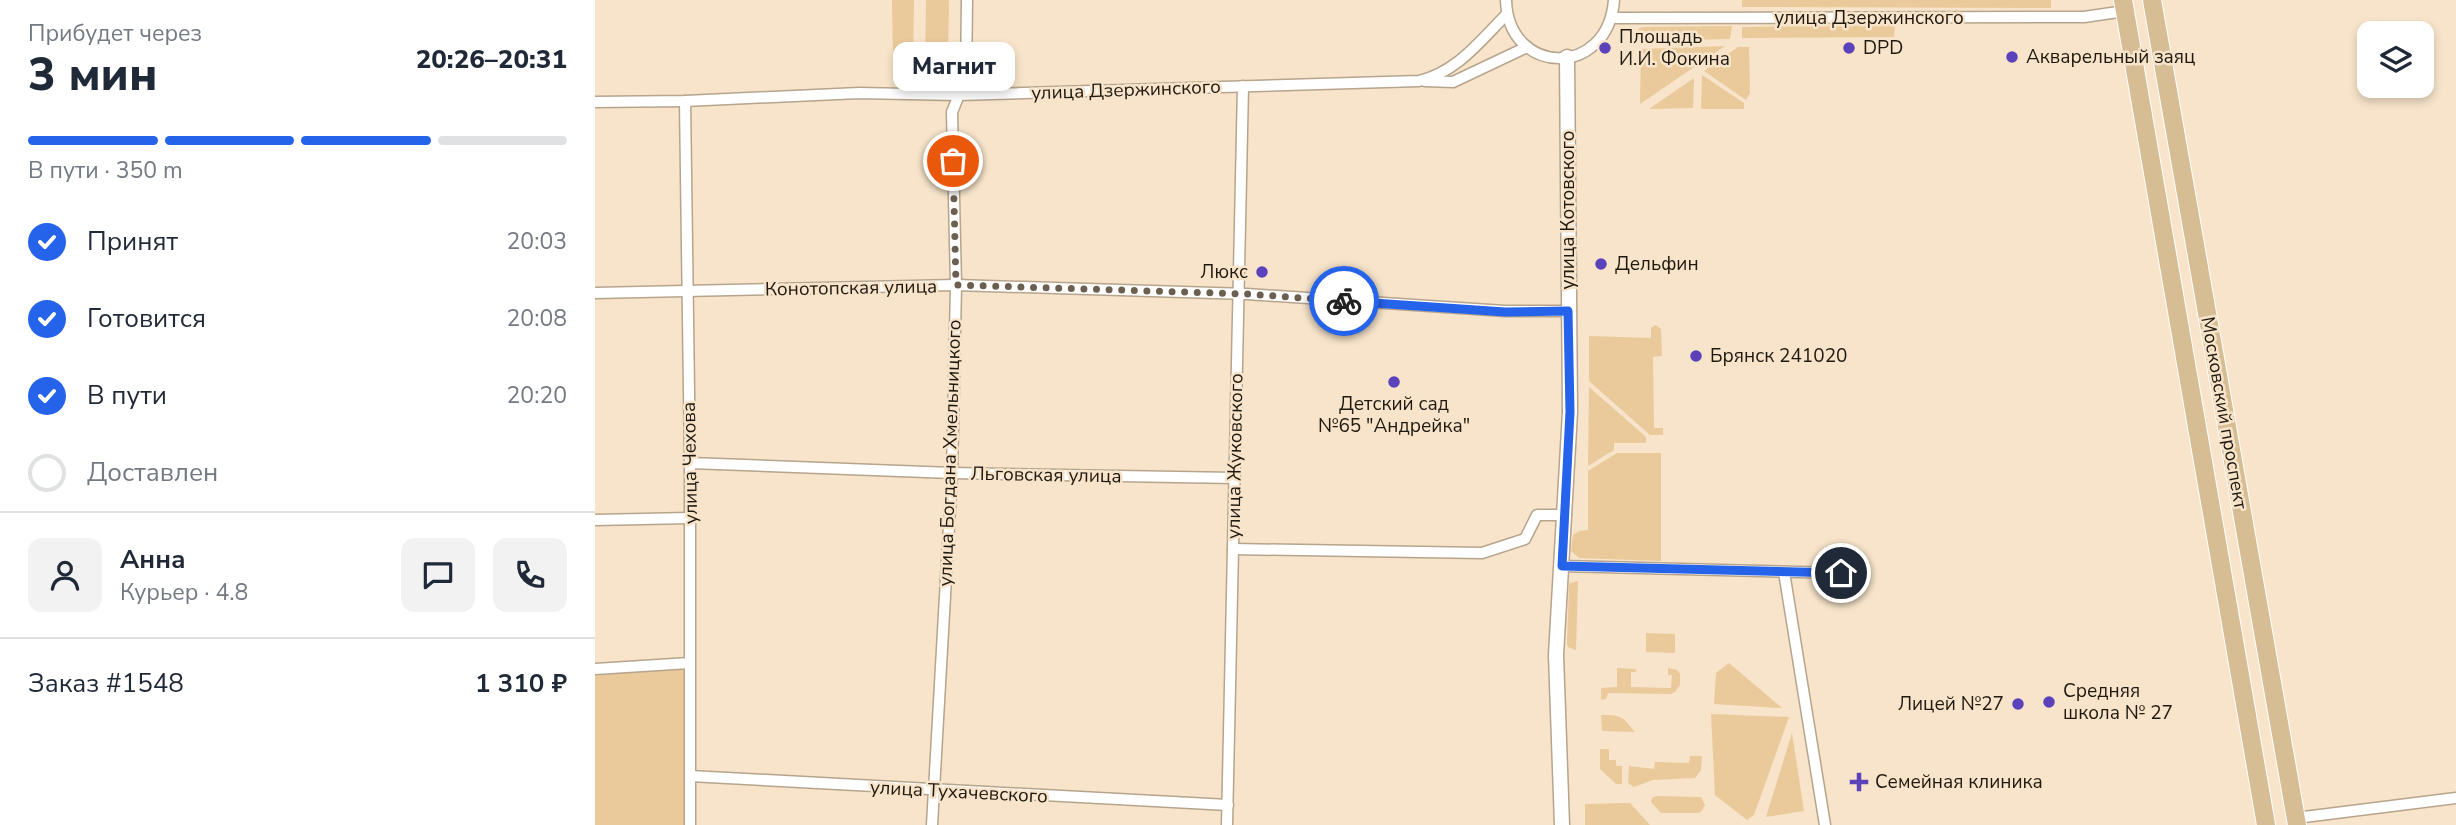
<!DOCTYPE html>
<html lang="ru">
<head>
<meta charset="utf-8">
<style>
	:root { --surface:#fff; --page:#f2f2f3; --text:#1f2937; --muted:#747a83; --line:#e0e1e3; --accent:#2563eb }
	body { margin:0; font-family:"Nunito Sans",sans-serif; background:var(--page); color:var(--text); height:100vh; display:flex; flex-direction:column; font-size:26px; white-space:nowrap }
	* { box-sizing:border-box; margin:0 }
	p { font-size:23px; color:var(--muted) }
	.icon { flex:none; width:38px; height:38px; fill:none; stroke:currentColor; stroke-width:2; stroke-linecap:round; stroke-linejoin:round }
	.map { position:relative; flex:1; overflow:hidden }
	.side { display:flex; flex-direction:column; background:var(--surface); width:595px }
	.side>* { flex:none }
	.buttons { position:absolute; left:1762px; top:21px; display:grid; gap:14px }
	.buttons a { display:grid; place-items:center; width:77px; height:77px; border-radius:14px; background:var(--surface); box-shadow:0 4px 10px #0003; font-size:35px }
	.pin { position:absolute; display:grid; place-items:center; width:60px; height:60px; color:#fff; margin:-30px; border:4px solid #fff; border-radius:50%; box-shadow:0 2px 7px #0007 }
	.courier { position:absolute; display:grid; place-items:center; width:70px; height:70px; margin:-35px; border:5px solid #2563eb; border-radius:50%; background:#fff; color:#222; box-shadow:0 2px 9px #0007 }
	.bubble { position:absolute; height:49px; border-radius:14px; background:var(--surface); box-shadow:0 4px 10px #0003; font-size:23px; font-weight:800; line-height:49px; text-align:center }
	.head em { font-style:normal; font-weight:800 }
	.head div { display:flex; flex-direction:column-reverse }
	.head { display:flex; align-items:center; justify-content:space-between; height:119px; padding:0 28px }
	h1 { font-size:46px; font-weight:800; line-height:52px }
	.bar { display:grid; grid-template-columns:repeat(4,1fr); gap:10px 7px; align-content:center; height:84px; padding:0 28px }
	.bar i { height:9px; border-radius:5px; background:var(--line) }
	.bar .active { background:var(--accent) }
	.bar p { grid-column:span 4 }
	.line { display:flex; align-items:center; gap:18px; padding:0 28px; border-top:2px solid var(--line) }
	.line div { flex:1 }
	.round { display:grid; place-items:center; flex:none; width:74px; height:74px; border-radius:14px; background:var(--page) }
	ol { padding:0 28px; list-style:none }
	li { display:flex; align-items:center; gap:21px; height:77px }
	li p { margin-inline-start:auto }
	li .icon { padding:7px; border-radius:50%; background:var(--accent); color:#fff; stroke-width:4 }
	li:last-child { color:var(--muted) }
	li i { width:38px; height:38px; border:4px solid var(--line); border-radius:50% }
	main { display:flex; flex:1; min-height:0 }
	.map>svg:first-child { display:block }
	.green { fill:#eaca9a }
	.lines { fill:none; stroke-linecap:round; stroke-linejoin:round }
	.minor-casing { stroke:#b6a48c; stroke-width:13 }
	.tertiary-casing { stroke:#b6a48c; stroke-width:17 }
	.primary-casing { stroke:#fff; stroke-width:20 }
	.minor { stroke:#fff; stroke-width:10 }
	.tertiary { stroke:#fff; stroke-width:14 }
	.primary { stroke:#d7bd94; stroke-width:18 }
	.done { stroke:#6b6050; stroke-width:7; stroke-dasharray:0 12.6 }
	.route { stroke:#2563eb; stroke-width:9 }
	.poi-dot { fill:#5b42bb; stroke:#f7e4ca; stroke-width:2.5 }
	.labels { text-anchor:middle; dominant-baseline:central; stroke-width:5; stroke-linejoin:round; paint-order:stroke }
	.street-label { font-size:19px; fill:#1f190f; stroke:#f7e4ca }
	.poi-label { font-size:19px; fill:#1f190f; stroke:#f7e4ca; text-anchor:start }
</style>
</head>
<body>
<main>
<section class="side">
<div class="head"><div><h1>3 мин</h1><p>Прибудет через</p></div><em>20:26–20:31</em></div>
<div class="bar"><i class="active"></i><i class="active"></i><i class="active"></i><i></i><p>В пути · 350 m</p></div>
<ol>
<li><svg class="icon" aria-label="check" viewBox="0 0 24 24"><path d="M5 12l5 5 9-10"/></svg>Принят<p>20:03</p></li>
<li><svg class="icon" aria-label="check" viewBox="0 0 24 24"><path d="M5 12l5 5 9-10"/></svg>Готовится<p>20:08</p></li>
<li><svg class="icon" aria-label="check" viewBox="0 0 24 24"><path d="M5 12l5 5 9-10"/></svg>В пути<p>20:20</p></li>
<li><i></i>Доставлен</li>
</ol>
<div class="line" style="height:126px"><a class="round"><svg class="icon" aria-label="person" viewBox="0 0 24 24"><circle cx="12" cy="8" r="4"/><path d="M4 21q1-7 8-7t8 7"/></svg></a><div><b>Анна</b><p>Курьер · 4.8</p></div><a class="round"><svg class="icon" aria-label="chat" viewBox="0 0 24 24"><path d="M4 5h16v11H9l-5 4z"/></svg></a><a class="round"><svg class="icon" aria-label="phone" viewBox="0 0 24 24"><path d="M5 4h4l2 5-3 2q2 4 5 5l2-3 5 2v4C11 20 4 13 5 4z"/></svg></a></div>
<div class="line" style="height:91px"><div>Заказ #1548</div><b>1 310 ₽</b></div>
</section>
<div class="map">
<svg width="1861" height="825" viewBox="0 0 1861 825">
	<rect width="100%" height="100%" fill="#f7e4ca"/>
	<!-- green -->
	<g class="green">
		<path d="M297,0H319L318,57L298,58Z"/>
		<path d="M331,0H354L353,57L330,58Z"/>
		<path d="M1147,0H1456V8L1147,7Z"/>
		<path d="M1300,25L1299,37L1147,38V27Z"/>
		<path d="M1137,26L1135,39L1049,41L1045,40L1042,36L1044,28L1049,27Z"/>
		<path d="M1130,46L1045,104L1046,49Z"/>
		<path d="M1143,47H1154L1155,93L1151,100L1109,71Z"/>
		<path d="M299,64H317L318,82H299Z"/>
		<path d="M331,64H352L353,81L331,82Z"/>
		<path d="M1107,75L1149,103V109H1106Z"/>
		<path d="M1099,78L1098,108L1054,109Z"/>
		<path d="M1060,325L1066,329L1067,356L1058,357L1059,428H1068V435H1055L994,381V336L1056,338V328Z"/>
		<path d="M994,387L1051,437V443H1019V450L993,466Z"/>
		<path d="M1022,453H1066V561L984,558L976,551L978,535L984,531L993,530V471Z"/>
		<path d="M983,581L981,650L973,647L972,644L974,586L975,583Z"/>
		<path d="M1051,633L1080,634V653L1051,652Z"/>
		<path d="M1134,663L1187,708L1119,704L1121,673Z"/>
		<path d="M90,668L89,825H0V675Z"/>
		<path d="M1022,668L1041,669V672H1036V687L1076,688L1077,675H1073V668L1082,670L1085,674V685L1080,692L1076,694L1013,693L1011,699L1006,700V688L1022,687Z"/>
		<path d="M1116,714L1194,717L1159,815L1152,820L1120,795Z"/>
		<path d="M1006,715C1027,715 1027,716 1040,732L1007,731Z"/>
		<path d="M1197,733L1209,811L1171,817Z"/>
		<path d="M1005,749H1014V760H1021V766H1027V784H1021L1005,769Z"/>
		<path d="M1095,756H1107L1106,770L1100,778L1058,780L1039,787L1033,783L1034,766L1059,769L1060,762L1094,763Z"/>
		<path d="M1061,796L1106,797L1110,805L1107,811L1103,813H1066L1056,802L1057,798Z"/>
		<path d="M1029,803H1035L1055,825H990V804Z"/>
	</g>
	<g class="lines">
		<!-- minor casing -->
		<g class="minor-casing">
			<g id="minor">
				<path d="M911,0C913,76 1013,79 1019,0"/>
				<path d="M1017,18L1489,17L1530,11"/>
				<path d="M830,81L858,82L932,47"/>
				<path d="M90,101L95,463V825"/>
				<path d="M0,102L90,101L264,93L363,95L824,81C862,72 885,41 911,15"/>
				<path d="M0,293L361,285L652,294L910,311H973"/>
				<path d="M95,463L357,473L640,478"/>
				<path d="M0,520L95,518"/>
				<path d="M638,549L887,553L930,539L942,515H971"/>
				<path d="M967,566L1246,573"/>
				<path d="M1189,572L1230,825"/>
				<path d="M0,669L94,663"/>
				<path d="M95,776L633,805"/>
				<path d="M1701,818L1861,798"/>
				<path d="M337,825L357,473L361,285L357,112L371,78L372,0"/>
				<path d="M632,825L648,86"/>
			</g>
		</g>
		<!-- tertiary casing -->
		<g class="tertiary-casing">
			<path id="tertiary" d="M967,825L961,655L975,412L972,57"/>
		</g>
		<!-- primary casing -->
		<g class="primary-casing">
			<g id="primary">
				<path d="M1528,0L1671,825"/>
				<path d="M1557,0L1702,825"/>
			</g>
		</g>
		<!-- minor -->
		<use href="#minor" class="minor"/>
		<!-- tertiary -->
		<use href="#tertiary" class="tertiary"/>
		<!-- primary -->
		<use href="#primary" class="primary"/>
	</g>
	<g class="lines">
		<!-- done -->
		<path class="done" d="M358,161L361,285L652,294L749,301"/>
		<!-- route -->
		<path class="route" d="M749,301L910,312L973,311L975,412L967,566L1246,573"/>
	</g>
	<!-- markers -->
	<g class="poi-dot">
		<circle cx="1010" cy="48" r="7"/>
		<circle cx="1254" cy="48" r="7"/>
		<circle cx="1417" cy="57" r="7"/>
		<circle cx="1006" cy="264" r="7"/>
		<circle cx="667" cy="272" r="7"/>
		<circle cx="1101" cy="356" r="7"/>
		<circle cx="799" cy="382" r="7"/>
		<circle cx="1454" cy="702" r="7"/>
		<circle cx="1423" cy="704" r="7"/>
		<path d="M1260.5 771.5h7v7h7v7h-7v7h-7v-7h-7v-7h7z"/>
	</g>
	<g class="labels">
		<!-- street labels -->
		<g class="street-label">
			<text x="1274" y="18">улица Дзержинского</text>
			<text transform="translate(531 90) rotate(-2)">улица Дзержинского</text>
			<text transform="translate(973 210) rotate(-90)">улица Котовского</text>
			<text transform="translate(256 288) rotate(-1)">Конотопская улица</text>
			<text transform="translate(1629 413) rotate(80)">Московский проспект</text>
			<text transform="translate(355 453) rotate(-88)">улица Богдана Хмельницкого</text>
			<text transform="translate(640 456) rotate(-89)">улица Жуковского</text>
			<text transform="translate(95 463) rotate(-91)">улица Чехова</text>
			<text transform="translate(451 475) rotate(1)">Льговская улица</text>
			<text transform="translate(364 792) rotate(3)">улица Тухачевского</text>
		</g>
		<!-- poi labels -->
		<g class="poi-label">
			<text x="1024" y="37">Площадь<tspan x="1024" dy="22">И.И. Фокина</tspan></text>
			<text x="1268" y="48">DPD</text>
			<text x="1431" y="57">Акварельный заяц</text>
			<text x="1020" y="264">Дельфин</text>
			<text x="653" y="272" text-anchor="end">Люкс</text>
			<text x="1115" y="356">Брянск 241020</text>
			<text x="799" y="404" text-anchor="middle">Детский сад<tspan x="799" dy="22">№65 "Андрейка"</tspan></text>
			<text x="1468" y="691">Средняя<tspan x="1468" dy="22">школа № 27</tspan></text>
			<text x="1409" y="704" text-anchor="end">Лицей №27</text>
			<text x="1280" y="782">Семейная клиника</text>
		</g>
	</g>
</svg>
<div class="buttons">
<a><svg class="icon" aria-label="layers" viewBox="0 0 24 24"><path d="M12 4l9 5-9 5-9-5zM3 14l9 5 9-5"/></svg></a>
</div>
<div class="pin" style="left:358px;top:161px;background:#ea580c"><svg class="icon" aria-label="bag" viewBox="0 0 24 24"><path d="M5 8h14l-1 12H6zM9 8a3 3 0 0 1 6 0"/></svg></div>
<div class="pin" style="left:1246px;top:573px;background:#1f2937"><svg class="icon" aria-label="home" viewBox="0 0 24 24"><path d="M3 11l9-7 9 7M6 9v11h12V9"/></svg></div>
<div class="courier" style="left:749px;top:301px"><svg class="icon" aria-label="bike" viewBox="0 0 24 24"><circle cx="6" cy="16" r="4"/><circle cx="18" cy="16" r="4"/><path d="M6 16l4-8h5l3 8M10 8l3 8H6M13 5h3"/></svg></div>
<div class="bubble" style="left:298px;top:42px;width:122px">Магнит</div>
</div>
</main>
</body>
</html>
